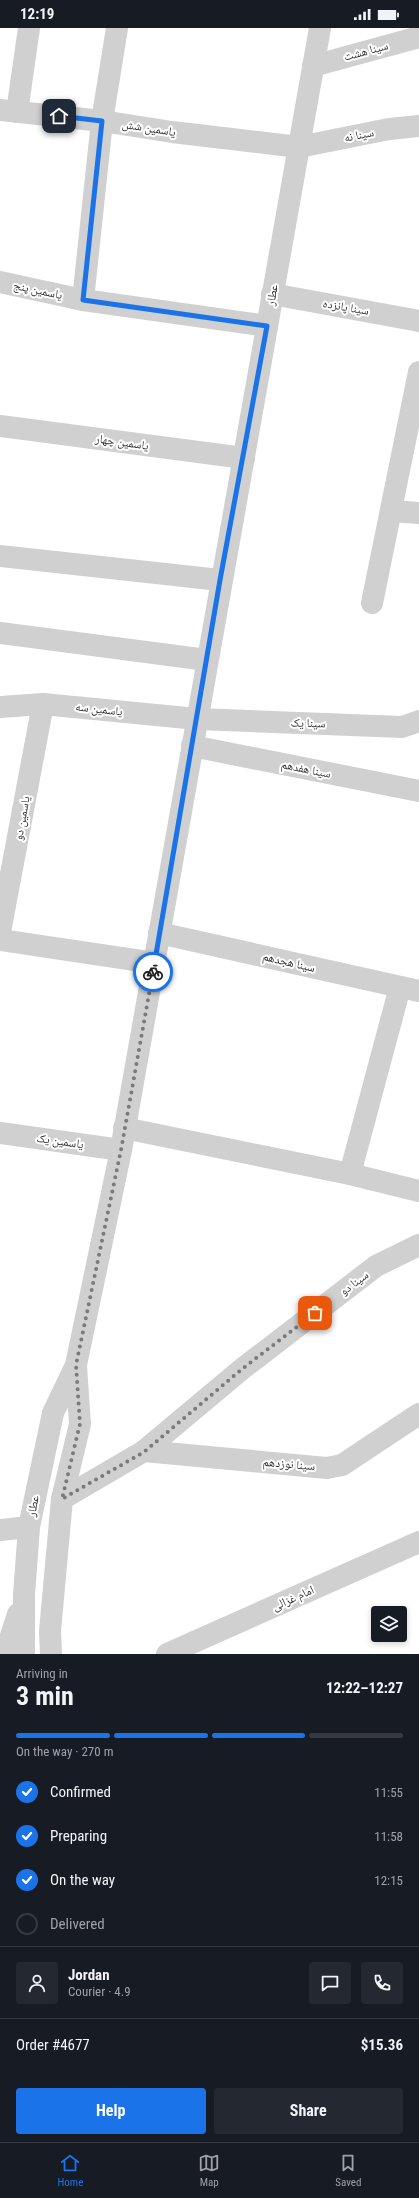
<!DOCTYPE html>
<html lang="en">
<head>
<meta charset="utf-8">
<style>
	:root { --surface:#171b24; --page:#242831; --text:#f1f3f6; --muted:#9ea1a6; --line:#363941; --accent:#1a73e8 }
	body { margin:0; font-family:"Roboto Condensed","Noto Naskh Arabic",sans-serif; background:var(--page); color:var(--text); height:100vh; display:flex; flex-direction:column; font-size:15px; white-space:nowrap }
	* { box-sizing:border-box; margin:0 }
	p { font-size:13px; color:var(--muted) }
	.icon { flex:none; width:22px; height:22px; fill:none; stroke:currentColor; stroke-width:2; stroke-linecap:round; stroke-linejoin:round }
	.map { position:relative; height:1626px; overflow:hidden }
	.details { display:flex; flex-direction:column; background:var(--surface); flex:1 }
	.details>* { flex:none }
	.fabs { position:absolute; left:371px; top:1578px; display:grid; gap:8px }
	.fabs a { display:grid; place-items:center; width:36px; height:36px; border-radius:4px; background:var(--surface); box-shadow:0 2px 6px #0003; font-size:20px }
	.pin { position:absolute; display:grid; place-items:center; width:34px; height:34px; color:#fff; margin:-17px; border-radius:8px; box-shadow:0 2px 6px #0006 }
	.courier { position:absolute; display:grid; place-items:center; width:40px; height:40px; margin:-20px; border:3px solid #1a73e8; border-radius:50%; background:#fff; color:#222; box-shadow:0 1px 5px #0007 }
	.headline em { font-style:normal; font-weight:700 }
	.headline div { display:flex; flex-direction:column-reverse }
	.headline { display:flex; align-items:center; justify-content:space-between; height:68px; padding:0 16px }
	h1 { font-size:26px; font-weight:700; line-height:30px }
	.bar { display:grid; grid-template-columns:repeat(4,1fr); gap:6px 4px; align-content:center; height:48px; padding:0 16px }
	.bar i { height:5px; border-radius:3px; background:var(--line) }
	.bar .on { background:var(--accent) }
	.bar p { grid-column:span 4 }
	.line { display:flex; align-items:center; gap:10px; padding:0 16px; border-top:1px solid var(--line) }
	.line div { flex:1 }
	.round { display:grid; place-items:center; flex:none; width:42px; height:42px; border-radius:4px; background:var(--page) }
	ol { padding:0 16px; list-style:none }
	li { display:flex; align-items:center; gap:12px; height:44px }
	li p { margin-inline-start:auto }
	li .icon { padding:4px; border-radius:50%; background:var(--accent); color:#fff; stroke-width:4 }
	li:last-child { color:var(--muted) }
	li i { width:22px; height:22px; border:2px solid var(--line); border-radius:50% }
	.action { display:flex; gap:8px; margin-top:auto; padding:8px 16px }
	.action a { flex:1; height:46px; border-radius:4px; background:var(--accent); color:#fff; font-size:16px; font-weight:700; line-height:46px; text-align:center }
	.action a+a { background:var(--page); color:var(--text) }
	.status { display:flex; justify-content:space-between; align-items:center; height:28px; padding:0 20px; background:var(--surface); direction:ltr }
	.status svg { height:11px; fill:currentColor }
	.dock { display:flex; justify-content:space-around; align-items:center; height:56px; border-top:1px solid var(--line); background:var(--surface); font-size:11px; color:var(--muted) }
	.dock a { display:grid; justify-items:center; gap:2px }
	.dock .on { color:var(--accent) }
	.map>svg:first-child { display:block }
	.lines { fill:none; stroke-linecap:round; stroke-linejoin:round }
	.minor { stroke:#d0d0d0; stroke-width:22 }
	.tertiary { stroke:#d0d0d0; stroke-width:22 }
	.done { stroke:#7a7a7a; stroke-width:4; stroke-dasharray:0 7.2 }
	.route { stroke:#1a73e8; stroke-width:5 }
	.labels { text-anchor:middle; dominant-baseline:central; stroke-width:4; stroke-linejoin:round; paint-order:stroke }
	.street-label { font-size:12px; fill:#333; stroke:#fff }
</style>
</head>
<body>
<div class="status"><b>12:19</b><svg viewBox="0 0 49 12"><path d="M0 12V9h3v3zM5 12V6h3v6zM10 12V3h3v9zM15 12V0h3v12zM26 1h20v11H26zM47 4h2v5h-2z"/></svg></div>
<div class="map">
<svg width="419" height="1626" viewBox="0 0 419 1626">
	<rect width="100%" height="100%" fill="#fff"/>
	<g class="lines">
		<!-- minor -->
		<g class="minor">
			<path d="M313,38L419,9"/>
			<path d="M0,82L102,93L172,104L299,119L389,101L419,98"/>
			<path d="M17,84L29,0"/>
			<path d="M0,254L83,272L267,298"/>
			<path d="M272,266L419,293"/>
			<path d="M83,272L102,93L117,0"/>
			<path d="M0,398L244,430"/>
			<path d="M391,483L419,485"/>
			<path d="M0,528L220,552"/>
			<path d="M372,575L419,344"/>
			<path d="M0,605L207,632"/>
			<path d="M0,679L43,676L197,691L402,699L419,693"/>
			<path d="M192,718L419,763"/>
			<path d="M0,904L43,676"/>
			<path d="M159,905L419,963"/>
			<path d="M0,912L155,935"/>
			<path d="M124,1100L350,1146L419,1163"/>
			<path d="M0,1105L121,1122"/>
			<path d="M350,1146L400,959"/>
			<path d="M144,1423L327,1440L342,1437L419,1386"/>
			<path d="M62,1471L144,1423L242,1341L376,1238L419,1217"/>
			<path d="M0,1502L29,1499"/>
		</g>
		<!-- tertiary -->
		<g class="tertiary">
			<path d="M1,1626L9,1614L18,1586"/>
			<path d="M24,1626V1567L29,1499L53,1385L76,1337L121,1122L320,0"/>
			<path d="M51,1626L50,1603L62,1471L80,1396L76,1338"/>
			<path d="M167,1626L419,1514"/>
		</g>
	</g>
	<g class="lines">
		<!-- done -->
		<path class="done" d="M153,944L121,1122L76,1337L80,1396L62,1471L144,1424L242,1341L315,1285"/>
		<!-- route -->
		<path class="route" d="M59,88L102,93L83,272L267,298L220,552L153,944"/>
	</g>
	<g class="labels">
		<!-- street labels -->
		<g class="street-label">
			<text transform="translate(366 23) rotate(-15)">سینا هشت</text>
			<text transform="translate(149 100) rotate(9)">یاسمین شش</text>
			<text transform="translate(359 107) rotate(-11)">سینا نه</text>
			<text transform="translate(38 262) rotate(12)">یاسمین پنج</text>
			<text transform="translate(272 267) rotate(-80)">عطار</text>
			<text transform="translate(346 279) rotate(10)">سینا پانزده</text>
			<text transform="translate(122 414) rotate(8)">یاسمین چهار</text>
			<text transform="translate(99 681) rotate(6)">یاسمین سه</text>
			<text transform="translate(308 695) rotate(2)">سینا یک</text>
			<text transform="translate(306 741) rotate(11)">سینا هفدهم</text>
			<text transform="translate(22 790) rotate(-80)">یاسمین دو</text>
			<text transform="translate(289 934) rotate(13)">سینا هجدهم</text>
			<text transform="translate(60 1113) rotate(8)">یاسمین یک</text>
			<text transform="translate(354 1255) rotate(-37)">سینا دو</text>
			<text transform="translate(289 1436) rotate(5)">سینا نوزدهم</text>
			<text transform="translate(33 1478) rotate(-78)">عطار</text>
			<text transform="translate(293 1570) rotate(-24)">امام غزالی</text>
		</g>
	</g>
</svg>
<div class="fabs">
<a><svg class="icon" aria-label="layers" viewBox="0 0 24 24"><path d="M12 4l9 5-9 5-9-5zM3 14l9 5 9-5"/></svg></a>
</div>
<div class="pin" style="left:315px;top:1285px;background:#ea580c"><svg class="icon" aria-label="bag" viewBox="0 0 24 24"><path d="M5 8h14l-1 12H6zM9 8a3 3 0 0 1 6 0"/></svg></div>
<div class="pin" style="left:59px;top:88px;background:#1f2937"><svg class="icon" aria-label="home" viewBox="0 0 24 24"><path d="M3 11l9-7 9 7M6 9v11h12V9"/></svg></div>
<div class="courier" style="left:153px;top:944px"><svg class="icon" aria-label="bike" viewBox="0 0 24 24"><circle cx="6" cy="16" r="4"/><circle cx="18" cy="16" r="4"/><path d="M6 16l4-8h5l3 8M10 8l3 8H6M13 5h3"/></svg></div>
</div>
<section class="details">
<div class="headline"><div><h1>3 min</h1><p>Arriving in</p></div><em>12:22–12:27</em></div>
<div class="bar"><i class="on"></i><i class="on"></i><i class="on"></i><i></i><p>On the way · 270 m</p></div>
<ol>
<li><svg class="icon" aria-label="check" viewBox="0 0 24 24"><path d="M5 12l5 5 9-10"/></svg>Confirmed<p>11:55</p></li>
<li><svg class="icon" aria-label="check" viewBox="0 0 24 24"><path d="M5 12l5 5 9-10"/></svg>Preparing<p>11:58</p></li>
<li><svg class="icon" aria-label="check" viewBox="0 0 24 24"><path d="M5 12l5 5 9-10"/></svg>On the way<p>12:15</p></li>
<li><i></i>Delivered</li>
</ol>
<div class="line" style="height:72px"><a class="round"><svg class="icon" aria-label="person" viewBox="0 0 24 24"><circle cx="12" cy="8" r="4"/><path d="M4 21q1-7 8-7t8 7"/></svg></a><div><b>Jordan</b><p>Courier · 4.9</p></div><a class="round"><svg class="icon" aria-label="chat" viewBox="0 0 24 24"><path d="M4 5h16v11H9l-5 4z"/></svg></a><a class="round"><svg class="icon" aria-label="phone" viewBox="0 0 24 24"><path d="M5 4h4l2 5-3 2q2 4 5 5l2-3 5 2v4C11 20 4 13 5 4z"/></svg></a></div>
<div class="line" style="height:52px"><div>Order #4677</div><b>$15.36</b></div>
<div class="action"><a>Help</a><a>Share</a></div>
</section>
<nav class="dock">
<a class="on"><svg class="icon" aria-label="home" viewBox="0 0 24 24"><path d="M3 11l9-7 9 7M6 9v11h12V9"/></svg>Home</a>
<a><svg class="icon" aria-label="map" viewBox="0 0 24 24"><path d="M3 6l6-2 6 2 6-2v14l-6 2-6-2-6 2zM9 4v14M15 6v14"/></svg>Map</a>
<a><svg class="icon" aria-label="saved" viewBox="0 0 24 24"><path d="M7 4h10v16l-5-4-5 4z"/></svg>Saved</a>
</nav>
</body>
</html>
